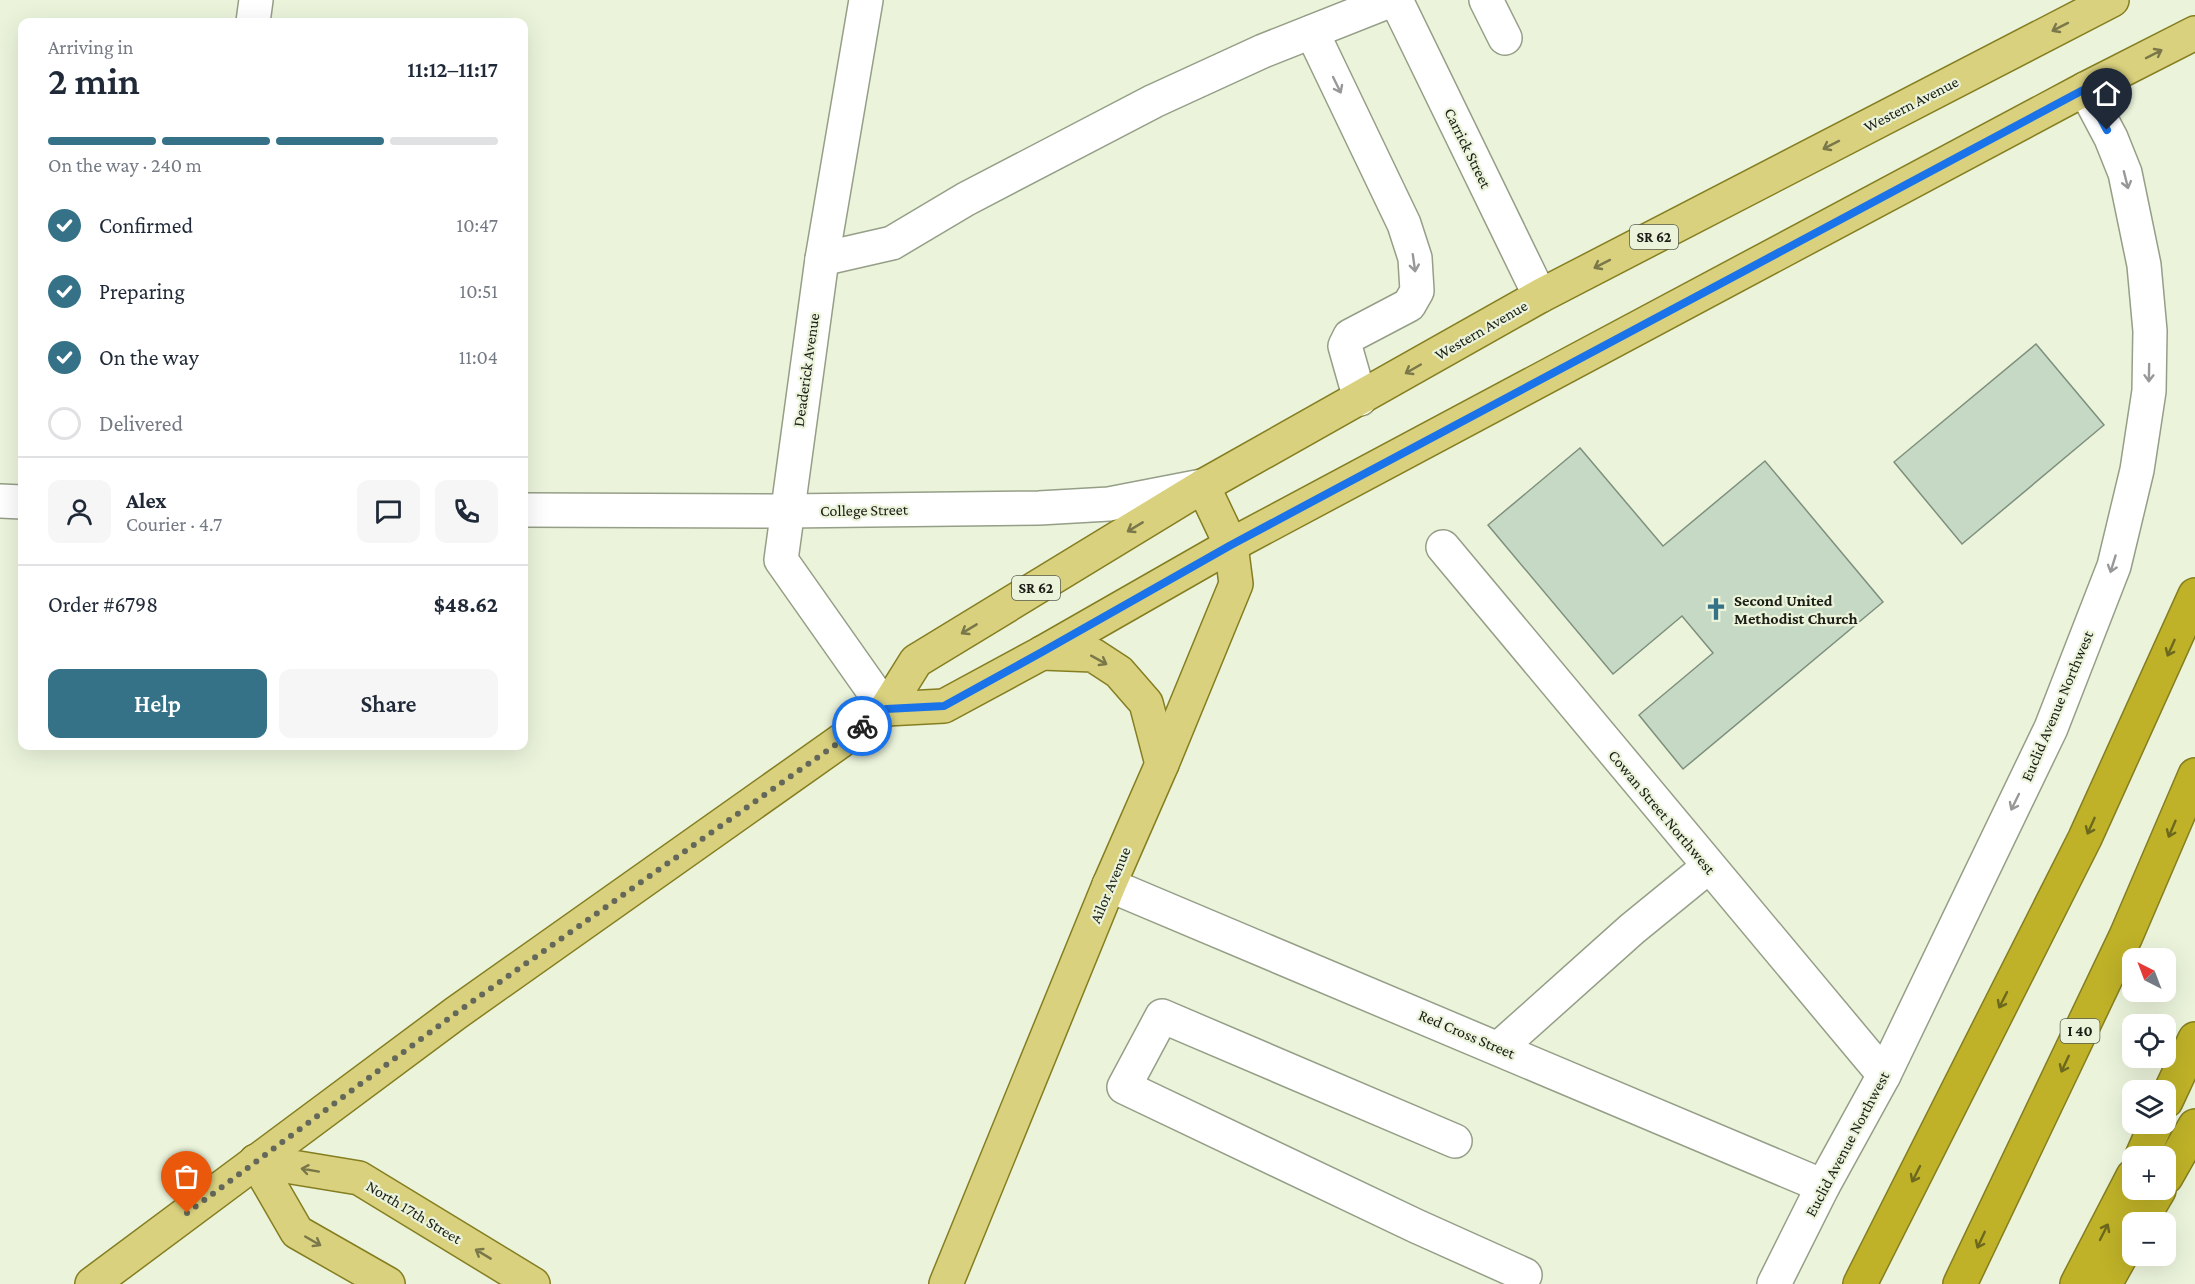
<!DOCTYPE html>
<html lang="en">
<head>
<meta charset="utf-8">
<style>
	:root { --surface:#fff; --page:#f6f6f7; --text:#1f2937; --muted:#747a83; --line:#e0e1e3; --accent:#357288 }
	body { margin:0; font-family:"Crimson Pro",serif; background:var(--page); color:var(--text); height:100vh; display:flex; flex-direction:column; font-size:22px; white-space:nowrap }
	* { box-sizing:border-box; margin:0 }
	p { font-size:20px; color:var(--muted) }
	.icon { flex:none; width:33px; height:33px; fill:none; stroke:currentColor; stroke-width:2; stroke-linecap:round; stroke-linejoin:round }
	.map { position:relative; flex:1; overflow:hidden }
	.details { position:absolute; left:18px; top:18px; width:510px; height:732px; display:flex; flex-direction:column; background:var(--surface); border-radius:12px; box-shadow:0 6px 24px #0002 }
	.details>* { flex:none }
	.needle { width:39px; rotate:318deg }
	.tools { position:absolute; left:2122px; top:948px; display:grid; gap:12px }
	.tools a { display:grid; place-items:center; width:54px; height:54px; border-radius:12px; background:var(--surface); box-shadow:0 6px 24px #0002; font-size:30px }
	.pin { position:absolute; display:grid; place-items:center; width:51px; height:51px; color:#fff; margin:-62px -26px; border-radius:50% 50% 50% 0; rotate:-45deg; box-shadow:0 0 6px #0007 }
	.pin .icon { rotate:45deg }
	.courier { position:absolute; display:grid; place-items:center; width:60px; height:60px; margin:-30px; border:4px solid #1a73e8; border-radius:50%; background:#fff; color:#222; box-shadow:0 2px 8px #0007 }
	.head em { font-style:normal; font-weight:600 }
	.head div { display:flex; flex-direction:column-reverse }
	.head { display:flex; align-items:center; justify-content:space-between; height:102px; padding:0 30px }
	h1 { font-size:39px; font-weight:600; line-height:45px }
	.bar { display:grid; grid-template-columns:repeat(4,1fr); gap:9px 6px; align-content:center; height:72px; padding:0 30px }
	.bar i { height:8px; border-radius:4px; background:var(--line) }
	.bar .active { background:var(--accent) }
	.bar p { grid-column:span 4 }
	.line { display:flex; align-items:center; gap:15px; padding:0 30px; border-top:2px solid var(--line) }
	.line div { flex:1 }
	.round { display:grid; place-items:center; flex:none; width:63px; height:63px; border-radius:12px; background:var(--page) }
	ol { padding:0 30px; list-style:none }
	li { display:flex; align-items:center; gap:18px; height:66px }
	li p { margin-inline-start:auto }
	li .icon { padding:6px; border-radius:50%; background:var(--accent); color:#fff; stroke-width:4 }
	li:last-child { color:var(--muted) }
	li i { width:33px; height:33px; border:3px solid var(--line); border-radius:50% }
	.action { display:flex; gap:12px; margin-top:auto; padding:12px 30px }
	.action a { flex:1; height:69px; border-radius:12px; background:var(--accent); color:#fff; font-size:24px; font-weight:600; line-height:69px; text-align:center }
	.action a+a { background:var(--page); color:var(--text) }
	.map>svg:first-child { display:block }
	.building { fill:#c6d9c5; stroke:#7e907d; stroke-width:1.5 }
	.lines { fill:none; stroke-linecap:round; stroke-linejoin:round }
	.minor-casing { stroke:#959e87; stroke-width:36 }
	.major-casing { stroke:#857e21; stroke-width:36 }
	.highway-casing { stroke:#857e21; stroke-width:36 }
	.minor { stroke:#fff; stroke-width:33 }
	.major { stroke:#d9d17e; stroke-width:33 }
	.highway { stroke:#bfb228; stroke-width:33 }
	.oneway { stroke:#7a774a }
	.oneway2 { stroke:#989996 }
	.oneway3 { stroke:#6c681e }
	.done { stroke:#63685a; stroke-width:6; stroke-dasharray:0 10.8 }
	.route { stroke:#1a73e8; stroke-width:8 }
	.labels { text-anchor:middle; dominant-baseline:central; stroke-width:4.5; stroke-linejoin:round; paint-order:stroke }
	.shield { fill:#ebf4db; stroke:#595e50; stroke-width:1.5 }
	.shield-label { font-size:15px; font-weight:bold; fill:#1a1d15 }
	.street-label { font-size:16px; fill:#1a1d15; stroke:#ebf4db }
	.poi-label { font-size:16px; font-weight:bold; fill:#1a1d15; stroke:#ebf4db; text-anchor:start }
</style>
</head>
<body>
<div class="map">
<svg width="2195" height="1284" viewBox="0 0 2195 1284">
	<rect width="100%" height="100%" fill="#ebf4db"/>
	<!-- building -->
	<g class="building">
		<path d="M2036,344L2104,425L1962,544L1894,462Z"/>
		<path d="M1580,448L1663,546L1765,461L1883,602L1683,769L1639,715L1713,653L1682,616L1613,674L1488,525Z"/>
	</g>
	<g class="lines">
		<!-- minor casing -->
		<g class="minor-casing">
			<g id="minor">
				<path d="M866,0L822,259L781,560L886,709"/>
				<path d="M1396,0L1540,296"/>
				<path d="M1486,0L1505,38"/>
				<path d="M253,22L256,0"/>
				<path d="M1312,32L1404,224L1415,258L1417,291L1409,305L1350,336L1345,346L1360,399"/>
				<path d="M822,259L892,243L966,199L1154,101L1263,51L1392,0"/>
				<path d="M0,501L22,502"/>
				<path d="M524,510L786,511L1039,508L1109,504L1202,486"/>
				<path d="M1443,547L1884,1075"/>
				<path d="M1109,885L1823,1186"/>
				<path d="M1499,1048L1632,929L1708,867"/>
				<path d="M1455,1141L1162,1016L1124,1087L1416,1226L1525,1275"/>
				<path d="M1774,1284L1823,1186L1884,1075L2051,728L2114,566L2137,470L2149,391L2150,331L2144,265L2125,173L2111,138L2085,89"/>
			</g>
		</g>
		<!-- major casing -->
		<g class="major-casing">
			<g id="major">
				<path d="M1042,653L1093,655L1119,672L1146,703L1162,764"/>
				<path d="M886,709L944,706L1042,653L1231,545L2085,89L2195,33"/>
				<path d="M256,1161L359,1178L533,1284"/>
				<path d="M256,1161L297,1232L388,1284"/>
				<path d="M92,1284L456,1013L886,709L916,661L1203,486L1540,296L2112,0"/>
				<path d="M946,1284L1109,885L1162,764L1236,584L1231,545L1203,486"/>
			</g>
		</g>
		<!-- highway casing -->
		<g class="highway-casing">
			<g id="highway">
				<path d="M2166,1101L2195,1039"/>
				<path d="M2142,1156L2156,1124"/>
				<path d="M2166,1177L2195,1126"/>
				<path d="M2140,1222L2159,1190"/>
				<path d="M1860,1284L2085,838L2195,595"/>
				<path d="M1960,1284L2126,936L2195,775"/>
				<path d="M2077,1284L2133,1176"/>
				<path d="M2105,1284L2133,1234"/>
			</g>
		</g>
		<!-- minor -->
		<use href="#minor" class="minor"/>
		<!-- major -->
		<use href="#major" class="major"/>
		<!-- highway -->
		<use href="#highway" class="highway"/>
	</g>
	<!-- one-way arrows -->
	<defs><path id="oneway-shaft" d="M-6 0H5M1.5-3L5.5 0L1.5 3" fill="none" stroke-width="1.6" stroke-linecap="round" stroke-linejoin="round" transform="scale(1.5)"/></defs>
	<g class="oneway">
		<use href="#oneway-shaft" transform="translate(2060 27) rotate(153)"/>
		<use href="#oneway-shaft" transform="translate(2154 54) rotate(-27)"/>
		<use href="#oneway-shaft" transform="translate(1831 145) rotate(153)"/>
		<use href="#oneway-shaft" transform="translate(1602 264) rotate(153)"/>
		<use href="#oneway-shaft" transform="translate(1413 369) rotate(150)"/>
		<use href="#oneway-shaft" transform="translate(1135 527) rotate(149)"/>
		<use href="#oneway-shaft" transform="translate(969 629) rotate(149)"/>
		<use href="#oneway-shaft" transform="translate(1099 660) rotate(29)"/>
		<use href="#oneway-shaft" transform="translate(310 1170) rotate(-170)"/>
		<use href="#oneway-shaft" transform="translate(313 1241) rotate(30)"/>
		<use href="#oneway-shaft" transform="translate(483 1254) rotate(-149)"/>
	</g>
	<g class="oneway2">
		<use href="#oneway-shaft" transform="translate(1337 85) rotate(64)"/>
		<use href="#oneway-shaft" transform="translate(2126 180) rotate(76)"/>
		<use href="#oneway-shaft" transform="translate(1414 263) rotate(82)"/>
		<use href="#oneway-shaft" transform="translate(2149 373) rotate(91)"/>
		<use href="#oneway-shaft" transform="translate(2113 564) rotate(107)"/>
		<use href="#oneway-shaft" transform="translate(2015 802) rotate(116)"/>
	</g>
	<g class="oneway3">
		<use href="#oneway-shaft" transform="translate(2171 648) rotate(114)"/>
		<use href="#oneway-shaft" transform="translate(2091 826) rotate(114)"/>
		<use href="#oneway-shaft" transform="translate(2172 829) rotate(113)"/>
		<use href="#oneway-shaft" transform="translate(2003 1000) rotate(117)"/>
		<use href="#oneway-shaft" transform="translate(2065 1064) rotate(115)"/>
		<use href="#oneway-shaft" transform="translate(1916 1174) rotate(117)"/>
		<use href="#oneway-shaft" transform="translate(2104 1232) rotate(-63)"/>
		<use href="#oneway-shaft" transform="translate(1981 1240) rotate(115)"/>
	</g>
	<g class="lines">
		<!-- done -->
		<path class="done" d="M187,1213L456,1013L862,726"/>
		<!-- route -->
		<path class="route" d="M862,726L886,709L944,706L1042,652L1231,545L2085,89L2107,130"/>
	</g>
	<!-- icons -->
	<defs>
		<g id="church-bare" transform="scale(1.8)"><path d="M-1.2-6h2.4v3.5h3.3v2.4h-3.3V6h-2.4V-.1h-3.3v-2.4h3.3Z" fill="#357288" stroke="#ebf4db" stroke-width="2.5" paint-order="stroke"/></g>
	</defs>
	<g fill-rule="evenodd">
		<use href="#church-bare" x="1716" y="609"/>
	</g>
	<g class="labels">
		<!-- shield labels -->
		<g class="shield">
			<rect x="1630" y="225" width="48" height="24" rx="4.5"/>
			<rect x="1012" y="576" width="48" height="24" rx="4.5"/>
			<rect x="2060.5" y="1019" width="39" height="24" rx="4.5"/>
		</g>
		<g class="shield-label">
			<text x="1654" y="237">SR 62</text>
			<text x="1036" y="588">SR 62</text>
			<text x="2080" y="1031">I 40</text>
		</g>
		<!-- street labels -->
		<g class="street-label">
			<text transform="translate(1911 104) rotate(-27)">Western Avenue</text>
			<text transform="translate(1468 148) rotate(64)">Carrick Street</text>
			<text transform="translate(1481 330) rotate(-30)">Western Avenue</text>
			<text transform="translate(806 370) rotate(-82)">Deaderick Avenue</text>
			<text transform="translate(864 510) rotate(-1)">College Street</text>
			<text transform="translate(2057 706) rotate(-67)">Euclid Avenue Northwest</text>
			<text transform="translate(1662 812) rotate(50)">Cowan Street Northwest</text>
			<text transform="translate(1110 885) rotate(-67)">Ailor Avenue</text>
			<text transform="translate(1467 1034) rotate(23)">Red Cross Street</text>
			<text transform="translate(1847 1144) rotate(-62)">Euclid Avenue Northwest</text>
			<text transform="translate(414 1212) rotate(31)">North 17th Street</text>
		</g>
		<!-- poi labels -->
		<g class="poi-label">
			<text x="1734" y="600">Second United<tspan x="1734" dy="18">Methodist Church</tspan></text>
		</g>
	</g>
</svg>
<div class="tools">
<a><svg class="needle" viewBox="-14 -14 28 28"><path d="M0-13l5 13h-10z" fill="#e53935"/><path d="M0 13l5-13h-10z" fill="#747a83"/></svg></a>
<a><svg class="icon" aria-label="locate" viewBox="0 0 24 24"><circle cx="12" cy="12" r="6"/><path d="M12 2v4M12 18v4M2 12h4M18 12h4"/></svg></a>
<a><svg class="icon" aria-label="layers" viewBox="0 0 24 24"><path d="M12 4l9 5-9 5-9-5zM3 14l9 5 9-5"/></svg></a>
<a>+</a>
<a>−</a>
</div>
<div class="pin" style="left:187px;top:1213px;background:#ea580c"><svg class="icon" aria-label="bag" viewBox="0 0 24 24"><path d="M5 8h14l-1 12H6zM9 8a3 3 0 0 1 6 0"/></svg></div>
<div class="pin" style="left:2107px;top:130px;background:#1f2937"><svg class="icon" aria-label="home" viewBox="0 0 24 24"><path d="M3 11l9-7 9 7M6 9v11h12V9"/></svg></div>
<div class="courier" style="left:862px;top:726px"><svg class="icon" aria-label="bike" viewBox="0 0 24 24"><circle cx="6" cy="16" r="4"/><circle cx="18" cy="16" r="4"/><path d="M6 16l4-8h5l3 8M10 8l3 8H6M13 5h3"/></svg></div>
<section class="details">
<div class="head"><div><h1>2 min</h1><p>Arriving in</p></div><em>11:12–11:17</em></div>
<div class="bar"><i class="active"></i><i class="active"></i><i class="active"></i><i></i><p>On the way · 240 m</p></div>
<ol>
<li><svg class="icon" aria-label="check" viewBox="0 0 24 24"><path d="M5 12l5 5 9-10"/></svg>Confirmed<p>10:47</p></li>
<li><svg class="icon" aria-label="check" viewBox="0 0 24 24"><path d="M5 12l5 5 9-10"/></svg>Preparing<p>10:51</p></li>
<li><svg class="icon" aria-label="check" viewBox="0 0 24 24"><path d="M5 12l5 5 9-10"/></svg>On the way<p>11:04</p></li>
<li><i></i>Delivered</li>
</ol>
<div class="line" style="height:108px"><a class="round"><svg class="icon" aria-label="person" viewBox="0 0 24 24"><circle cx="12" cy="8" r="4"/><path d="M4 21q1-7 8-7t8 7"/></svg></a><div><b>Alex</b><p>Courier · 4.7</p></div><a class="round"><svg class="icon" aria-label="chat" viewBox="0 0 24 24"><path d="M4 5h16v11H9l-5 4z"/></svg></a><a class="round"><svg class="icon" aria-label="phone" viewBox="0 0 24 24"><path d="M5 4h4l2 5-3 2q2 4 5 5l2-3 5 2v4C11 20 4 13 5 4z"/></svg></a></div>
<div class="line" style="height:78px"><div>Order #6798</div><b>$48.62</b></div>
<div class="action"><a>Help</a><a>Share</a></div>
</section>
</div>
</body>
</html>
